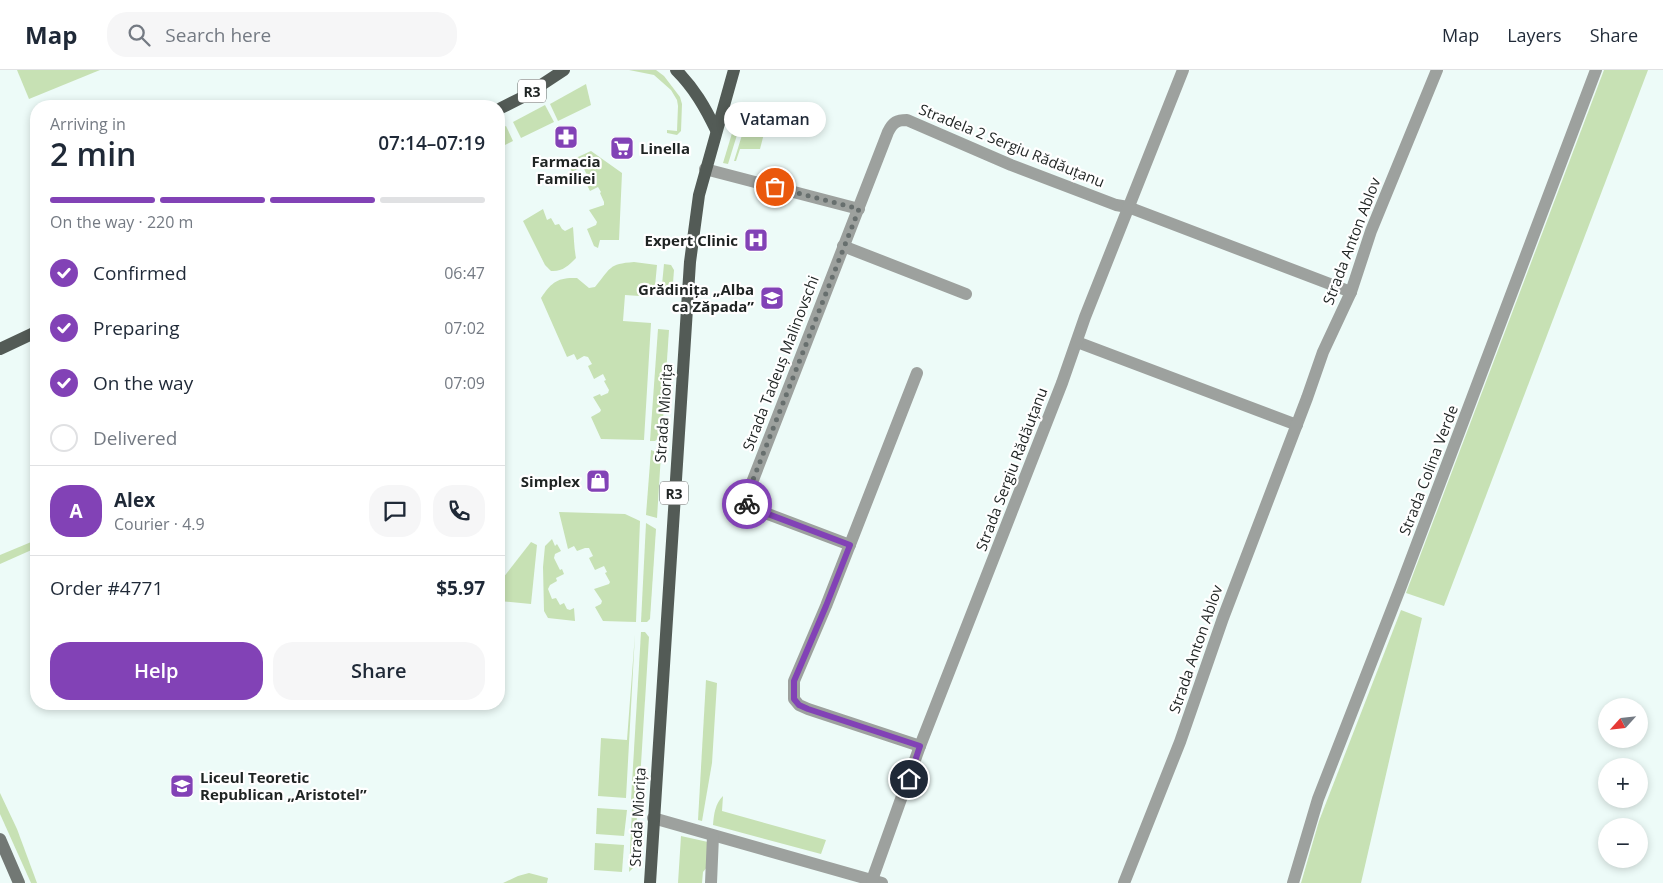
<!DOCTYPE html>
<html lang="en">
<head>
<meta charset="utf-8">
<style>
	:root { --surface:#fff; --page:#f6f6f7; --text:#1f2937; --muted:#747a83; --line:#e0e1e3; --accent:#8242b6 }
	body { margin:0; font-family:"Open Sans",sans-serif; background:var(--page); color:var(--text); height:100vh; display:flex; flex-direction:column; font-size:19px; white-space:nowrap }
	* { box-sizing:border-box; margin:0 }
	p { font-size:16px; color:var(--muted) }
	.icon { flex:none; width:28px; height:28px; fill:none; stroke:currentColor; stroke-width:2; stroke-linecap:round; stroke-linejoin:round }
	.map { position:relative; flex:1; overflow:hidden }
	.sheet { position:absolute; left:30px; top:30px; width:475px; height:610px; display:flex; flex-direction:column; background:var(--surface); border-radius:20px; box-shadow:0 2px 8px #0003 }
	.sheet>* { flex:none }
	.needle { width:32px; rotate:243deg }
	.controls { position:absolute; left:1598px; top:628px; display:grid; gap:10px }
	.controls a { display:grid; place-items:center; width:50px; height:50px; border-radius:50%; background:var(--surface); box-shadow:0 2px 8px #0003; font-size:25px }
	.pin { position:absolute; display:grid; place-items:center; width:42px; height:42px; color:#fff; margin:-21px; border:2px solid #fff; border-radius:50%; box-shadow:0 1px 5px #0007 }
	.courier { position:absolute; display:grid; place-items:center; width:50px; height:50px; margin:-25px; border:4px solid #8242b6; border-radius:50%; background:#fff; color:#222; box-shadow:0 1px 6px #0007 }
	.bubble { position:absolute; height:35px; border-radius:18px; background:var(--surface); box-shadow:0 2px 8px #0003; font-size:16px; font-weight:600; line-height:35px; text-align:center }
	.overview em { font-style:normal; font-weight:600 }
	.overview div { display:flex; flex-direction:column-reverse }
	.overview { display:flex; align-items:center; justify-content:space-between; height:85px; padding:0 20px }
	h1 { font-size:32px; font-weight:600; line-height:38px }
	.bar { display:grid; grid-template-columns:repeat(4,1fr); gap:8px 5px; align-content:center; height:60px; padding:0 20px }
	.bar i { height:6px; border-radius:4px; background:var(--line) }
	.bar .selected { background:var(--accent) }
	.bar p { grid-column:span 4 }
	.line { display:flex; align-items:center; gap:12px; padding:0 20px; border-top:1px solid var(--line) }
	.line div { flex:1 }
	.round { display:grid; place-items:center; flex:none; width:52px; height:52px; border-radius:20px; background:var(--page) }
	ol { padding:0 20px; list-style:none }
	li { display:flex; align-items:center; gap:15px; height:55px }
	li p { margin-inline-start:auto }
	li .icon { padding:5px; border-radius:50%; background:var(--accent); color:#fff; stroke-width:4 }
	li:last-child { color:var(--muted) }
	li i { width:28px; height:28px; border:2px solid var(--line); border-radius:50% }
	.button { display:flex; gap:10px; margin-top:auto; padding:10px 20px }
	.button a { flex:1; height:58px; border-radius:20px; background:var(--accent); color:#fff; font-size:20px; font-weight:600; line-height:58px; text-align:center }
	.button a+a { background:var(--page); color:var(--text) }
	header { display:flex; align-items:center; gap:30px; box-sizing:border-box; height:70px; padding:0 25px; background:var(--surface); border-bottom:1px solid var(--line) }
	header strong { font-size:24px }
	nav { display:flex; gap:28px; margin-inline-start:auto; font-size:18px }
	.search { width:350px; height:45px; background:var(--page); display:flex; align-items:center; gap:12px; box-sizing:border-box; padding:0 18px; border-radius:20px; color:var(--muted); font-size:19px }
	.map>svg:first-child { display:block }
	.green { fill:#c7e1b4 }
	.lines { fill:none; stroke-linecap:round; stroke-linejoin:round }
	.street { stroke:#9da19e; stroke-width:12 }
	.secondary { stroke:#727874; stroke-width:12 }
	.primary { stroke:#535b56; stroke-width:12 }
	.done { stroke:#676f6e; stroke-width:5; stroke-dasharray:0 9 }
	.route { stroke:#8242b6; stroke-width:6 }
	.labels { text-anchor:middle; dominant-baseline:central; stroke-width:4.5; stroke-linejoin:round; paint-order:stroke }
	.shield { fill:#fff; stroke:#626665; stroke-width:1 }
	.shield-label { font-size:14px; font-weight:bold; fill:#1f2423 }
	.street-label { font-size:15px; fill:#1f2423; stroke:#fff }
	.poi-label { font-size:15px; font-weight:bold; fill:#1f2423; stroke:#fff; text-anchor:end }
</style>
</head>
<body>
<header>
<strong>Map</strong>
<div class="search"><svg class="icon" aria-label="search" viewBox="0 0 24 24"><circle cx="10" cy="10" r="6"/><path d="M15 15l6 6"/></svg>Search here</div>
<nav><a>Map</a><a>Layers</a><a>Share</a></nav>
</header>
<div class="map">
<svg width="1663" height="813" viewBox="0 0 1663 813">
	<rect width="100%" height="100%" fill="#edfbf8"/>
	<!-- green -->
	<g class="green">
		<path d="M17,0H100L29,29Z"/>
		<path d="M629,0H656L664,6L680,27L682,34L681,61L677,65L667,63V60L677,61L678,36L677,30L671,20L654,5Z"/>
		<path d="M1604,0H1648L1444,536L1406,523Z"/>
		<path d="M586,14L591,35L558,51L550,34Z"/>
		<path d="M545,35L554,52L521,68L513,52Z"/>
		<path d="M750,39L768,48L760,79H740L736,91H734Z"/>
		<path d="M736,50L741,52L728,94L723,93Z"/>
		<path d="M506,56L513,71L499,78V59Z"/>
		<path d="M591,81L622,103L619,170H600L598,178L594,176L587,159L596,155L597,152L589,140L604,135V132L600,123L601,122L598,117L590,121L584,109L588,107L584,99L580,98L572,102L567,92Z"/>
		<path d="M543,139L547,150L551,148L555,155L559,154L562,159L565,161L573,157C574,167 574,178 576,188C568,196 562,202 551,201L545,195L523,151Z"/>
		<path d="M634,192L657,195L654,227L625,225L623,251L651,253L644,370L601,369L591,347L600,342L601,340L593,327L600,324L601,326L608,323L609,320L604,311L606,310L603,304L594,309L588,296L592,294L588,287L584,286L577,290L574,284L567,287L541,228C551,213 557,207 577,208L589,218L595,217C611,198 608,194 634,192Z"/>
		<path d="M664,194L671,195L674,200L672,226L661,225Z"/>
		<path d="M658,259L669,260L662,365L655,371H650Z"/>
		<path d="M651,380L661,384L657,448L646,445Z"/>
		<path d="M559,442L625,444L640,451L636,552L603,551L595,537L601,534L602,531L594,519L609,514L610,512L605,503L607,502L604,496L595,500L589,488L593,486L589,478H585L577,481L574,476L568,479Z"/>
		<path d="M646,453L656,459L650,549L647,552H641Z"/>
		<path d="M552,469L555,476L557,474L561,481L555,484L554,488L560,500L562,499L564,504L556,508L557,511L550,515L548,519L552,529L556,528L560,535L564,533L567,539L570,540L574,538L575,551L548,548L544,541L543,497L545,476Z"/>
		<path d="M36,470V478L0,494V485Z"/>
		<path d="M531,472L537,475L531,534L499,531V513Z"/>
		<path d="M1401,540L1422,548L1361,813H1301L1319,751Z"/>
		<path d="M641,562H645L649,567L639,726L631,730Z"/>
		<path d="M635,564L626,728L598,726L601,668L627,670Z"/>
		<path d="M706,610L717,613L712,693L702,751L698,750Z"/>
		<path d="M0,723L17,759L37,813H31L0,744Z"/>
		<path d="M723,726L722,741L826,770L821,784L713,755C714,744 715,734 723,726Z"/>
		<path d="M597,738L627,740L624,766L596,764Z"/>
		<path d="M632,739L637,743L635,796L629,802Z"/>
		<path d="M681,766L708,772V796L703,802L702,813H678Z"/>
		<path d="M595,773L624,775L622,802L594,800Z"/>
		<path d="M529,803L548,808L547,813H503L518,806Z"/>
	</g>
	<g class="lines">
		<!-- street -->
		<g class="street">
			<path d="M705,99L859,139"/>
			<path d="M843,176L966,224"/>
			<path d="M1077,272L1297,355"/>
			<path d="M917,303L826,536L794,611V629L799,635L808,639L920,676"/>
			<path d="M850,475L752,438L747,434L746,428L888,62C893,52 897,50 907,50L1011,95L1116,135L1128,137L1351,222"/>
			<path d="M653,748L882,813"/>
			<path d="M872,810L920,676L1062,313L1085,247L1183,0"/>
			<path d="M711,813L713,766"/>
			<path d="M1124,813L1180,672L1223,548L1307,328L1323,282L1351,222L1371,161L1437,0"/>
			<path d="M1293,813L1318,729L1401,516L1596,0"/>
		</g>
		<!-- secondary -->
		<path class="secondary" d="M0,769L19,813"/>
		<!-- primary -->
		<g class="primary">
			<path d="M676,0C694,18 705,37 716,60"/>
			<path d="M499,39L523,27L564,0"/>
			<path d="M0,279L36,262"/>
			<path d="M650,813L690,192L699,125L734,0"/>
		</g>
	</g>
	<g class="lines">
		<!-- done -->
		<path class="done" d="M747,434L746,428L749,420L859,139L775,117"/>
		<!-- route -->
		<path class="route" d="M747,434L752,438L850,475L826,536L794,611V629L799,635L808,639L920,676L909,709"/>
	</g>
	<!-- icons -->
	<defs>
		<g id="pharmacy-square" transform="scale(1.25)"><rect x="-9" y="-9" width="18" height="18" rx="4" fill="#8242b6" stroke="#fff"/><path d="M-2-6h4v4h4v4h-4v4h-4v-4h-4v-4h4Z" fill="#fff"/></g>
		<g id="supermarket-square" transform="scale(1.25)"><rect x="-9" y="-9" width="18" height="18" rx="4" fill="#8242b6" stroke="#fff"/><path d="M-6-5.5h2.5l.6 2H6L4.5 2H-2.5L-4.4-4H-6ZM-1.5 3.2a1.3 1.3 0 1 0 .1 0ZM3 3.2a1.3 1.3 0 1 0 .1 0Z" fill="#fff"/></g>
		<g id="hospital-square" transform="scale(1.25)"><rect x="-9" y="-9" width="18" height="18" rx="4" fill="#8242b6" stroke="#fff"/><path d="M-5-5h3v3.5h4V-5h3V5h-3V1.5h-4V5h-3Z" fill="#fff"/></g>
		<g id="school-square" transform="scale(1.25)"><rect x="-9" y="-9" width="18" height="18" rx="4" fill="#8242b6" stroke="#fff"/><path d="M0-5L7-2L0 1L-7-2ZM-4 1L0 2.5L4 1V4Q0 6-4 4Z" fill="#fff"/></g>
		<g id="shop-square" transform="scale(1.25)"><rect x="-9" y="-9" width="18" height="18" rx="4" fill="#8242b6" stroke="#fff"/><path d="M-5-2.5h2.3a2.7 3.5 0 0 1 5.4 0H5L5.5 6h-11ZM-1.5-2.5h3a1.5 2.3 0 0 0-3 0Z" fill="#fff"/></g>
	</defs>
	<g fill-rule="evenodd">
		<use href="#pharmacy-square" x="566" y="67"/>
		<use href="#supermarket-square" x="622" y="78"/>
		<use href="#hospital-square" x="756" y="170"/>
		<use href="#school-square" x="772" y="228"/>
		<use href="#shop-square" x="598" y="411"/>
		<use href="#school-square" x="182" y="716"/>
	</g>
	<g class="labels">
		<!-- shield labels -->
		<g class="shield">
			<rect x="518" y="9.5" width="28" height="23" rx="4"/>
			<rect x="660" y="411.5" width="28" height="23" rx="4"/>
		</g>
		<g class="shield-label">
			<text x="532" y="21">R3</text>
			<text x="674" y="423">R3</text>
		</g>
		<!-- street labels -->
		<g class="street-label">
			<text transform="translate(1012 75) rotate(22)">Stradela 2 Sergiu Rădăuțanu</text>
			<text transform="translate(1351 171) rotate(-69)">Strada Anton Ablov</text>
			<text transform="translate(780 293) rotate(-69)">Strada Tadeuș Malinovschi</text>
			<text transform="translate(663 343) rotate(-86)">Strada Miorița</text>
			<text transform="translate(1011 399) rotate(-69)">Strada Sergiu Rădăuțanu</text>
			<text transform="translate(1428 400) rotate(-69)">Strada Colina Verde</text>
			<text transform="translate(1195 579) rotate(-71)">Strada Anton Ablov</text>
			<text transform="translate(637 747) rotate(-87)">Strada Miorița</text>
		</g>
		<!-- poi labels -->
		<g class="poi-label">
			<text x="640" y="78" text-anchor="start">Linella</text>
			<text x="566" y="91" text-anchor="middle">Farmacia<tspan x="566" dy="17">Familiei</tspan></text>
			<text x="738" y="170">Expert Clinic</text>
			<text x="754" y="219">Grădinița „Alba<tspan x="754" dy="17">ca Zăpada”</tspan></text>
			<text x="580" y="411">Simplex</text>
			<text x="200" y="707" text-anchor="start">Liceul Teoretic<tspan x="200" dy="17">Republican „Aristotel”</tspan></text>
		</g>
	</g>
</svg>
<div class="controls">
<a><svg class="needle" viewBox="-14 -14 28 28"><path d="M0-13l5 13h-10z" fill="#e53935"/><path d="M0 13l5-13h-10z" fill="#747a83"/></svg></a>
<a>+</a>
<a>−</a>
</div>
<div class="pin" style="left:775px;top:117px;background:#ea580c"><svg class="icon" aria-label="bag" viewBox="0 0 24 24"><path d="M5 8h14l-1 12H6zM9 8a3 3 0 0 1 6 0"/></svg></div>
<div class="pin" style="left:909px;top:709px;background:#1f2937"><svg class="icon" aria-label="home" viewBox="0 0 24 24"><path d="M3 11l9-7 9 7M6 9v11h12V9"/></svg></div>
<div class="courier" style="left:747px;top:434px"><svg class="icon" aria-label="bike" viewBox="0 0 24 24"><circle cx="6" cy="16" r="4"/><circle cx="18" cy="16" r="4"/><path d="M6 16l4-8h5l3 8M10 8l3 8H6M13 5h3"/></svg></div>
<div class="bubble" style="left:724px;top:32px;width:102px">Vataman</div>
<section class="sheet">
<div class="overview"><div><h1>2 min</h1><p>Arriving in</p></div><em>07:14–07:19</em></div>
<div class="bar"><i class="selected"></i><i class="selected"></i><i class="selected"></i><i></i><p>On the way · 220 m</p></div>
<ol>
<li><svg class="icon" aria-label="check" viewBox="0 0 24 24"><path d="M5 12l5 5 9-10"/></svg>Confirmed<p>06:47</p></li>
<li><svg class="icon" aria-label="check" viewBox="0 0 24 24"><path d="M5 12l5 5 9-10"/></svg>Preparing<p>07:02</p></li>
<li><svg class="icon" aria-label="check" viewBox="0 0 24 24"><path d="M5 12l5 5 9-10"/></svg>On the way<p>07:09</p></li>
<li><i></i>Delivered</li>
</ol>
<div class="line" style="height:90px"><b class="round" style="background:var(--accent);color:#fff">A</b><div><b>Alex</b><p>Courier · 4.9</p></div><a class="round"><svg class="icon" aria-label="chat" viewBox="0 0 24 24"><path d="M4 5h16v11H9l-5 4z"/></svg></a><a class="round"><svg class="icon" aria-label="phone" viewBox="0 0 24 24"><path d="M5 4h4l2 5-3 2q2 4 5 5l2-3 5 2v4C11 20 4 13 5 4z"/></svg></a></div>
<div class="line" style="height:65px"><div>Order #4771</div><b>$5.97</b></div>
<div class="button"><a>Help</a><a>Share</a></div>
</section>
</div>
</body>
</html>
